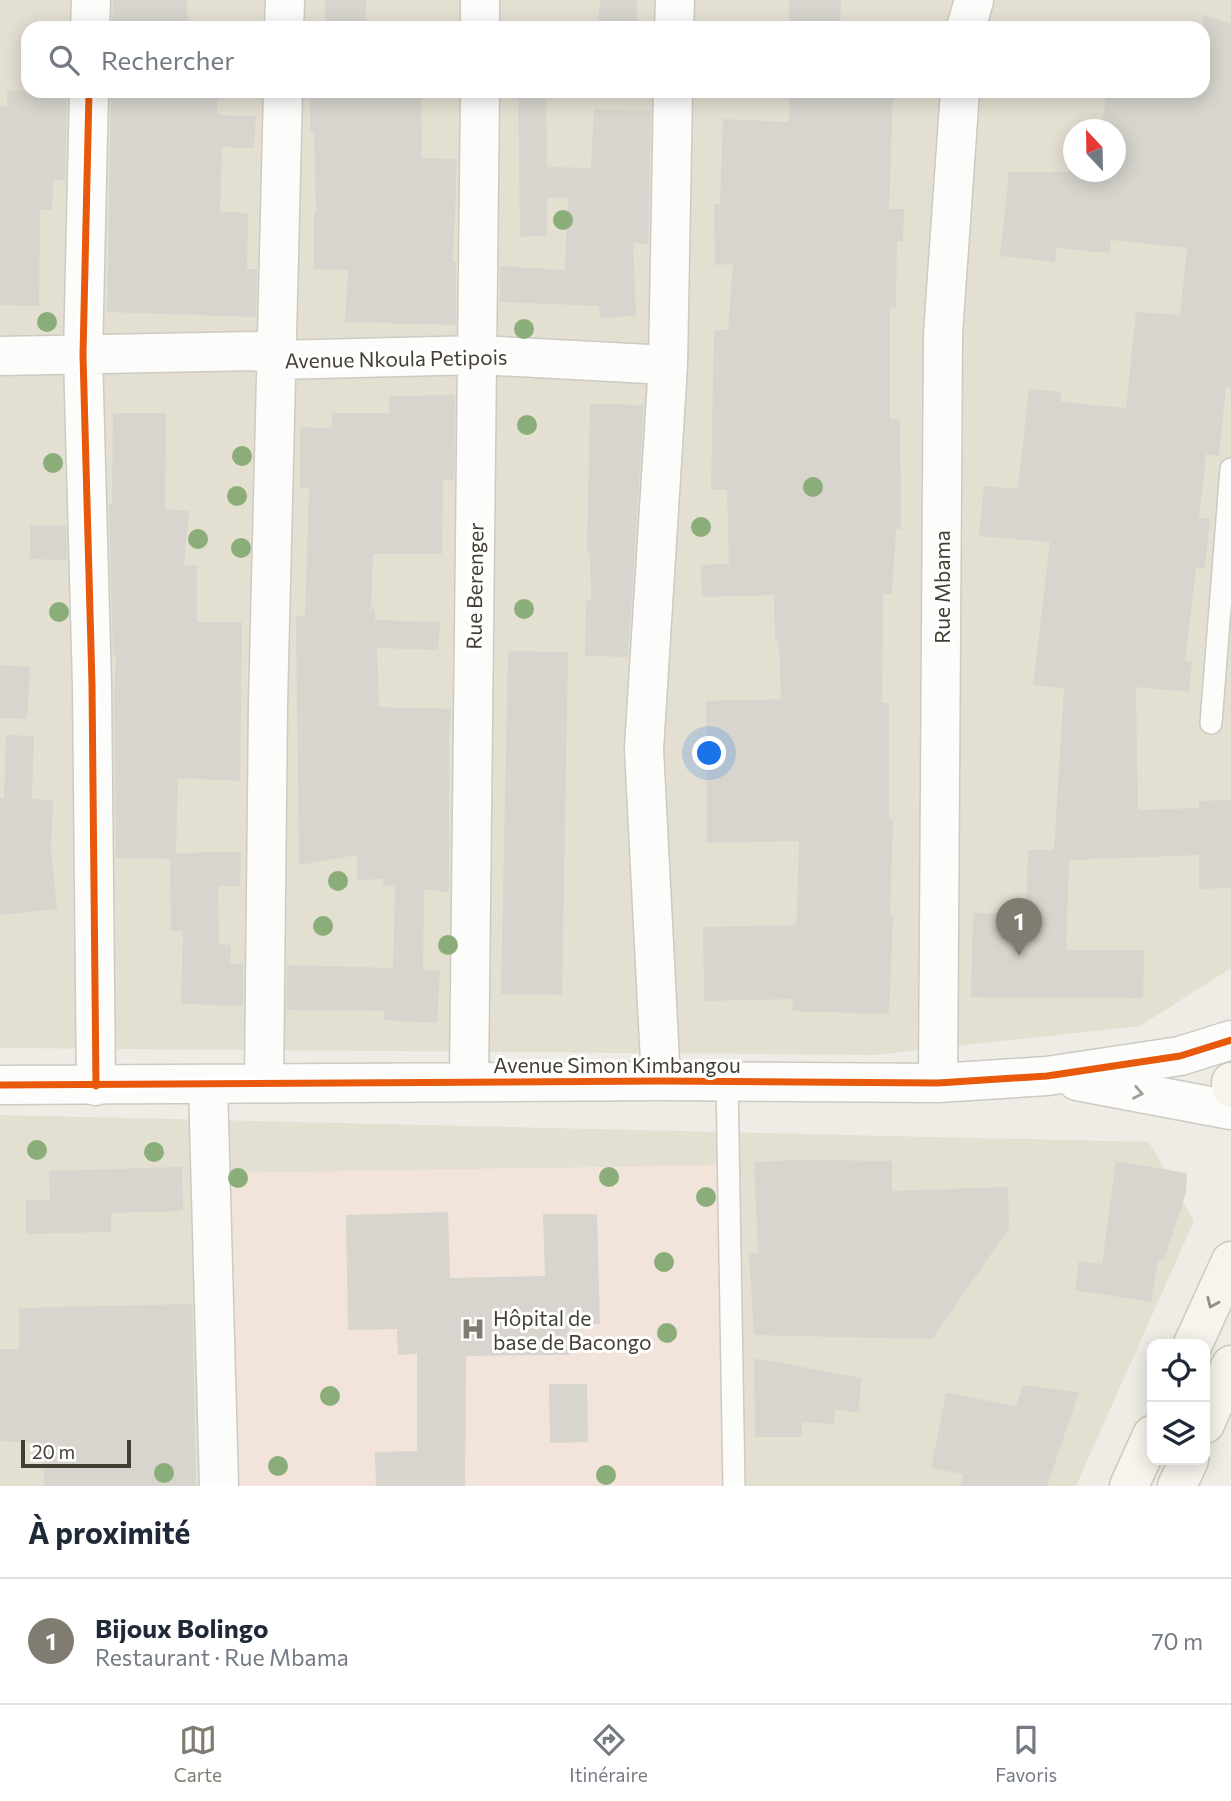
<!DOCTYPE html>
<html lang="fr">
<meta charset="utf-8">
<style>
:root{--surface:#fff;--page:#f6f6f7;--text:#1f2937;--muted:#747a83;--line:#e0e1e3;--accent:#807c71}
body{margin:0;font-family:Commissioner,sans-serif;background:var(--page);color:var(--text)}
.controls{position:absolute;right:21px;bottom:21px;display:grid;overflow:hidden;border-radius:14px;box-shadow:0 4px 18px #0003}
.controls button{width:63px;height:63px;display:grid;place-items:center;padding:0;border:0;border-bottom:2px solid var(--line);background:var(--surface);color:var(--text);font:35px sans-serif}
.compass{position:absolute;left:1063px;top:119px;width:63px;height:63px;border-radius:50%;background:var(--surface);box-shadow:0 4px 18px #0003;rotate:338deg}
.scale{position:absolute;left:21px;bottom:18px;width:110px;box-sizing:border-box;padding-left:7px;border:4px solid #443f32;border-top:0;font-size:19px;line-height:24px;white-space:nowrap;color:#443f32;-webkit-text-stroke:5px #fff;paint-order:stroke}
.you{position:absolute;left:710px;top:754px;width:24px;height:24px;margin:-18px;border:5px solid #fff;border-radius:50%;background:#1a73e8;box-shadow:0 0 0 10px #1a73e833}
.badge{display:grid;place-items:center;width:46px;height:46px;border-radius:50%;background:var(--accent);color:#fff;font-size:23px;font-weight:700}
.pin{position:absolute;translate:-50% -58px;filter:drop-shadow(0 2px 4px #0008)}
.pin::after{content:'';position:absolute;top:37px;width:24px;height:21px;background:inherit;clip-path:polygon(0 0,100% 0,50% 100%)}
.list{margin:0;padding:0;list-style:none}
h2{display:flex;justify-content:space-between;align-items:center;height:91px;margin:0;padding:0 28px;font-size:30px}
h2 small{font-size:23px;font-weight:400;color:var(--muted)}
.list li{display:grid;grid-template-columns:46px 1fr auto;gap:21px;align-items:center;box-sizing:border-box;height:126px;padding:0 28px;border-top:2px solid var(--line)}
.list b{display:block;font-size:26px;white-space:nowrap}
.list p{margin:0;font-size:23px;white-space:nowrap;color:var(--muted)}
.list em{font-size:23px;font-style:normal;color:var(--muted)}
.icon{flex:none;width:38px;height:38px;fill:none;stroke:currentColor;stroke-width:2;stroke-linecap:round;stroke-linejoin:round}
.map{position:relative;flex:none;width:1231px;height:1486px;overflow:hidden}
.search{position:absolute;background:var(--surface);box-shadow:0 4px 18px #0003;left:21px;right:21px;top:21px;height:77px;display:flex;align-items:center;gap:18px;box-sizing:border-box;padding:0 24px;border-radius:21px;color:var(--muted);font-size:26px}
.sheet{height:217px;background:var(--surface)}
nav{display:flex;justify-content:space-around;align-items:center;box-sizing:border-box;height:98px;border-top:2px solid var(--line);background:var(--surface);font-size:19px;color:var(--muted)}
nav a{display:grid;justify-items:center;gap:4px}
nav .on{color:var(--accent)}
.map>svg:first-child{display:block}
</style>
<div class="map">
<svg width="1231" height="1486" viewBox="0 0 1231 1486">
<rect width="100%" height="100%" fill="#eeece5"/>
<!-- residential -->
<path fill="#e3dfd1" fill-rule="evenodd" d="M0 0H1231V968L1140 1026 874 1055 0 1048ZM28 28H1203V91H28ZM1074 130H1116V172H1074Z
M0 1115 1149 1142 1194 1221 1076 1486H0Z"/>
<!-- medical -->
<path fill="#f2e3db" d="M717 1165 722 1486H230L222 1173Z"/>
<!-- building -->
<path fill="#d7d5ce" d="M113 0H187L188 24 112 28Z
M325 0H366V28H325Z
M600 0H637V28H598Z
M789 0H841L840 28H789Z
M1203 15 1231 24V387H1226L1219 456 1206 454 1199 518 1210 519 1205 568H1196L1185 661 1192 662 1189 692 1136 687 1138 810 1199 808V801L1231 800V888L1199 889V855L1069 860 1066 950H1144L1143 998 971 997 973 913 1026 914 1028 850H1054L1064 688 1033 685 1050 542 979 536 984 486 1018 489 1029 389 1061 392V402L1126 408 1136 312 1180 315 1187 248 1111 240 1109 253 1056 248 1055 262 1000 256 1009 172H1116V130H1100L1108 91H1203Z
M7 91H63V94H67L65 180H53L52 210H40L39 306 0 305V107H7Z
M310 91H421L422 158 457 159 453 262H456V325L345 322 348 270 314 269V212H316L314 133H310Z
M518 91H546L547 167 591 168 594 109 651 111 648 244 633 243 636 316 600 318 599 306 500 302V266L565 270 568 197 547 198V236L520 237Z
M790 91H893L889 209H904L903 241H897L896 308 890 307V419H900L901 529H896L892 594H883L882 703H889V819H893L890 916 893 917 889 1014 792 1011 793 999 704 1001 703 927 795 925 797 913 799 841 707 843 706 701 781 699 779 641H775L774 595 702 597 701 565 729 564 727 490H711L714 330H728L733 264 715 265 714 204H720L723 119 789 122Z
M153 93 218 94 217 115 256 116 254 148 222 147 220 212 248 213 247 269H257L256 317 107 312 111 96 153 98Z
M455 395 454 480H443L442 554H373L371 610 375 609V620L440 622 438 650 377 648 379 707 451 709 449 737V892L424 889 423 970 440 971 437 1023 384 1020V1011L287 1010V965L393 968 395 885 383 886V879L357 880V855L299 865 296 616H305L309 487 300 488V427L332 428V413H389V396Z
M590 404 644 405 628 657 585 656 586 601 591 600 590 553H587Z
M113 413H166L165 509 189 511 184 565H197V622H242L240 781 178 778 176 853 241 852 240 886H218L219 944 231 945 230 963 243 964V1006L181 1004 183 931H171L170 859 116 858 114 695 116 655H113L109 504H112Z
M30 525 66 526 67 560 30 559Z
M508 651 568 652 562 995 501 994Z
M0 665 30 667 27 719 0 718Z
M6 735 34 736 32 799 53 800 51 848 57 909 0 915V798H4Z
M797 1160 892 1161V1191L1008 1187 1009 1228 932 1339 754 1335 749 1253H758L754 1162Z
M1116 1161 1187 1173 1186 1192 1164 1260H1158L1151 1302 1075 1290 1079 1261 1102 1264Z
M182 1167 183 1211 111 1213V1232L26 1234V1200H50L49 1171Z
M448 1212 450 1278 545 1276 543 1214H597L600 1324 569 1325 570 1355 466 1356 465 1486H376L375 1452 417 1451V1354L398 1355 397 1329 348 1330 346 1215Z
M192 1304 196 1486H44L43 1443 0 1441V1349H19V1308Z
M754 1358 861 1378 859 1412 835 1410 834 1424 802 1422V1437H755Z
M549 1384H587L588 1442 550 1443Z
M1023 1385 1079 1392 1047 1486H961L963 1474 931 1468 946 1393 1016 1406Z"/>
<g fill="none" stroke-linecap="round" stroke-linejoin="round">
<!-- lane casing -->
<g stroke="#cccac3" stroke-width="24">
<path id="lane" d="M1211 723 1231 469
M727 1081 734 1486"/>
</g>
<!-- street casing -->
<g stroke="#cccac3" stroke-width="41">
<path id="street" d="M90 28 91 0
M284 28 285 0
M480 28V0
M674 28 675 0
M966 28 974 0
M89 91 83 355 92 685 96 1086
M0 356 259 351 276 360 479 355 668 365
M469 1081 480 91
M661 1081 644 749 668 365 673 91
M1077 1081 1231 1110
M264 1083 268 704 283 91
M938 1083 943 334 960 91
M208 1084 219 1486
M0 1085 661 1081 938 1083 1047 1076 1180 1056 1231 1040"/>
</g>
<!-- secondary casing -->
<g stroke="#cecabb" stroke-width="41">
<path id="secondary" d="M1231 1082V1088
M1193 1344 1231 1261
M1205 1424 1231 1365
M1129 1486 1152 1435
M1177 1486 1189 1460"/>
</g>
<!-- lane -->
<use href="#lane" stroke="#fcfcfb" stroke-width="21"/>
<!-- street -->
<use href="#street" stroke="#fcfcfb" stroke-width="38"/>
<!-- secondary -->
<use href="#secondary" stroke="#f6f4ec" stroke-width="38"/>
<!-- cycleway casing -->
<g stroke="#fff" stroke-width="11">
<path id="cycleway" d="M89 91 83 355 92 685 96 1086
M0 1085 661 1081 938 1083 1047 1076 1180 1056 1231 1040"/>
</g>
<!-- cycleway -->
<use href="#cycleway" stroke="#e8590c" stroke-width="7"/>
</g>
<!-- trees -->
<g fill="#8aad79">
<circle cx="563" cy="220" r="10"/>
<circle cx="47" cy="322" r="10"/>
<circle cx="524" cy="329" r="10"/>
<circle cx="527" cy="425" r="10"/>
<circle cx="242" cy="456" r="10"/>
<circle cx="53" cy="463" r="10"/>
<circle cx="813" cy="487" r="10"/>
<circle cx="237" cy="496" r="10"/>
<circle cx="701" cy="527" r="10"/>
<circle cx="198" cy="539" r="10"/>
<circle cx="241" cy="548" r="10"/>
<circle cx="524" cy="609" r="10"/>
<circle cx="59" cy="612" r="10"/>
<circle cx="338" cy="881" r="10"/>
<circle cx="323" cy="926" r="10"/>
<circle cx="448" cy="945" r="10"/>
<circle cx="37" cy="1150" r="10"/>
<circle cx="154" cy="1152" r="10"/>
<circle cx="609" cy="1177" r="10"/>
<circle cx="238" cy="1178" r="10"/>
<circle cx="706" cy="1197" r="10"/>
<circle cx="664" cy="1262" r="10"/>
<circle cx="667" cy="1333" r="10"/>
<circle cx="330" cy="1396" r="10"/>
<circle cx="278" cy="1466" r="10"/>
<circle cx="164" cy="1473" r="10"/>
<circle cx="606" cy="1475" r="10"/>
</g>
<!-- one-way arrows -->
<defs><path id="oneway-chevron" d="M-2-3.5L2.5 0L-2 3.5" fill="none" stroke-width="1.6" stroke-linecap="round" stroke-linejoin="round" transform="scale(1.75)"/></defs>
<use stroke="#a09e96" href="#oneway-chevron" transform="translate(1138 1093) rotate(11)"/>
<use stroke="#949086" href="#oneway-chevron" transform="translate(1212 1303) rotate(114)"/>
<!-- icons -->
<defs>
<g id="hospital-bare" transform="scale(1.89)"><path d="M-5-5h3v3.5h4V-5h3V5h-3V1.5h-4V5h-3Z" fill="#807c71" stroke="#fff" stroke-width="2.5" paint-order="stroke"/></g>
</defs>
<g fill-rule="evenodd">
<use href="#hospital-bare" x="473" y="1329"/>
</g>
<g text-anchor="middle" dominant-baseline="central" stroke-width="6" stroke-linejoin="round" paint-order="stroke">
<!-- street labels -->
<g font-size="21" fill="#443f32" stroke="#fff">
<text transform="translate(396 358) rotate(-1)">Avenue Nkoula Petipois</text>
<text transform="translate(474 586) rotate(-89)">Rue Berenger</text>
<text transform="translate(941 587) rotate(-90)">Rue Mbama</text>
<text x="617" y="1064">Avenue Simon Kimbangou</text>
</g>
<!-- poi labels -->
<g font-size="21" fill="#443f32" stroke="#fff" text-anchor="start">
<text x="493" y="1317">Hôpital de<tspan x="493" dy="24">base de Bacongo</tspan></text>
</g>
</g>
</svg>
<div class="controls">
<button><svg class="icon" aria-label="locate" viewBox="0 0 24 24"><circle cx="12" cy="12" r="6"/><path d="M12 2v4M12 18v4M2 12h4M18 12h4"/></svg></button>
<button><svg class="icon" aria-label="layers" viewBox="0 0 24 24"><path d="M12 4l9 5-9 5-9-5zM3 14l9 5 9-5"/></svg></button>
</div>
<svg class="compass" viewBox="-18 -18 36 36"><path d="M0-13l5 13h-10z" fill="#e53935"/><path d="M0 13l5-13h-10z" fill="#747a83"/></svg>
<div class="scale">20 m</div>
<div class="you"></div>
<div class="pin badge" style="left:1019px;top:956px">1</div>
<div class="search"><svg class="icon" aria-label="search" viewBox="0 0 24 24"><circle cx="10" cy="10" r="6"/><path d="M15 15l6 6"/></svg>Rechercher</div>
</div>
<section class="sheet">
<h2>À proximité<small></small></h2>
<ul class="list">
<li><span class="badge">1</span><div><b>Bijoux Bolingo</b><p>Restaurant · Rue Mbama</p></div><em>70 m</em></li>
</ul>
</section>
<nav>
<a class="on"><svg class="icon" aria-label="map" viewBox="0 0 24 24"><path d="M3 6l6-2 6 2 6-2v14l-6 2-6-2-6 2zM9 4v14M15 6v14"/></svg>Carte</a>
<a><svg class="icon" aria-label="directions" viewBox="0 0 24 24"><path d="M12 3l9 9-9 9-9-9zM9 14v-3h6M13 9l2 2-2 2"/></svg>Itinéraire</a>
<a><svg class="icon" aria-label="saved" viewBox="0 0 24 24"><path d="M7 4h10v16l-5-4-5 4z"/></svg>Favoris</a>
</nav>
